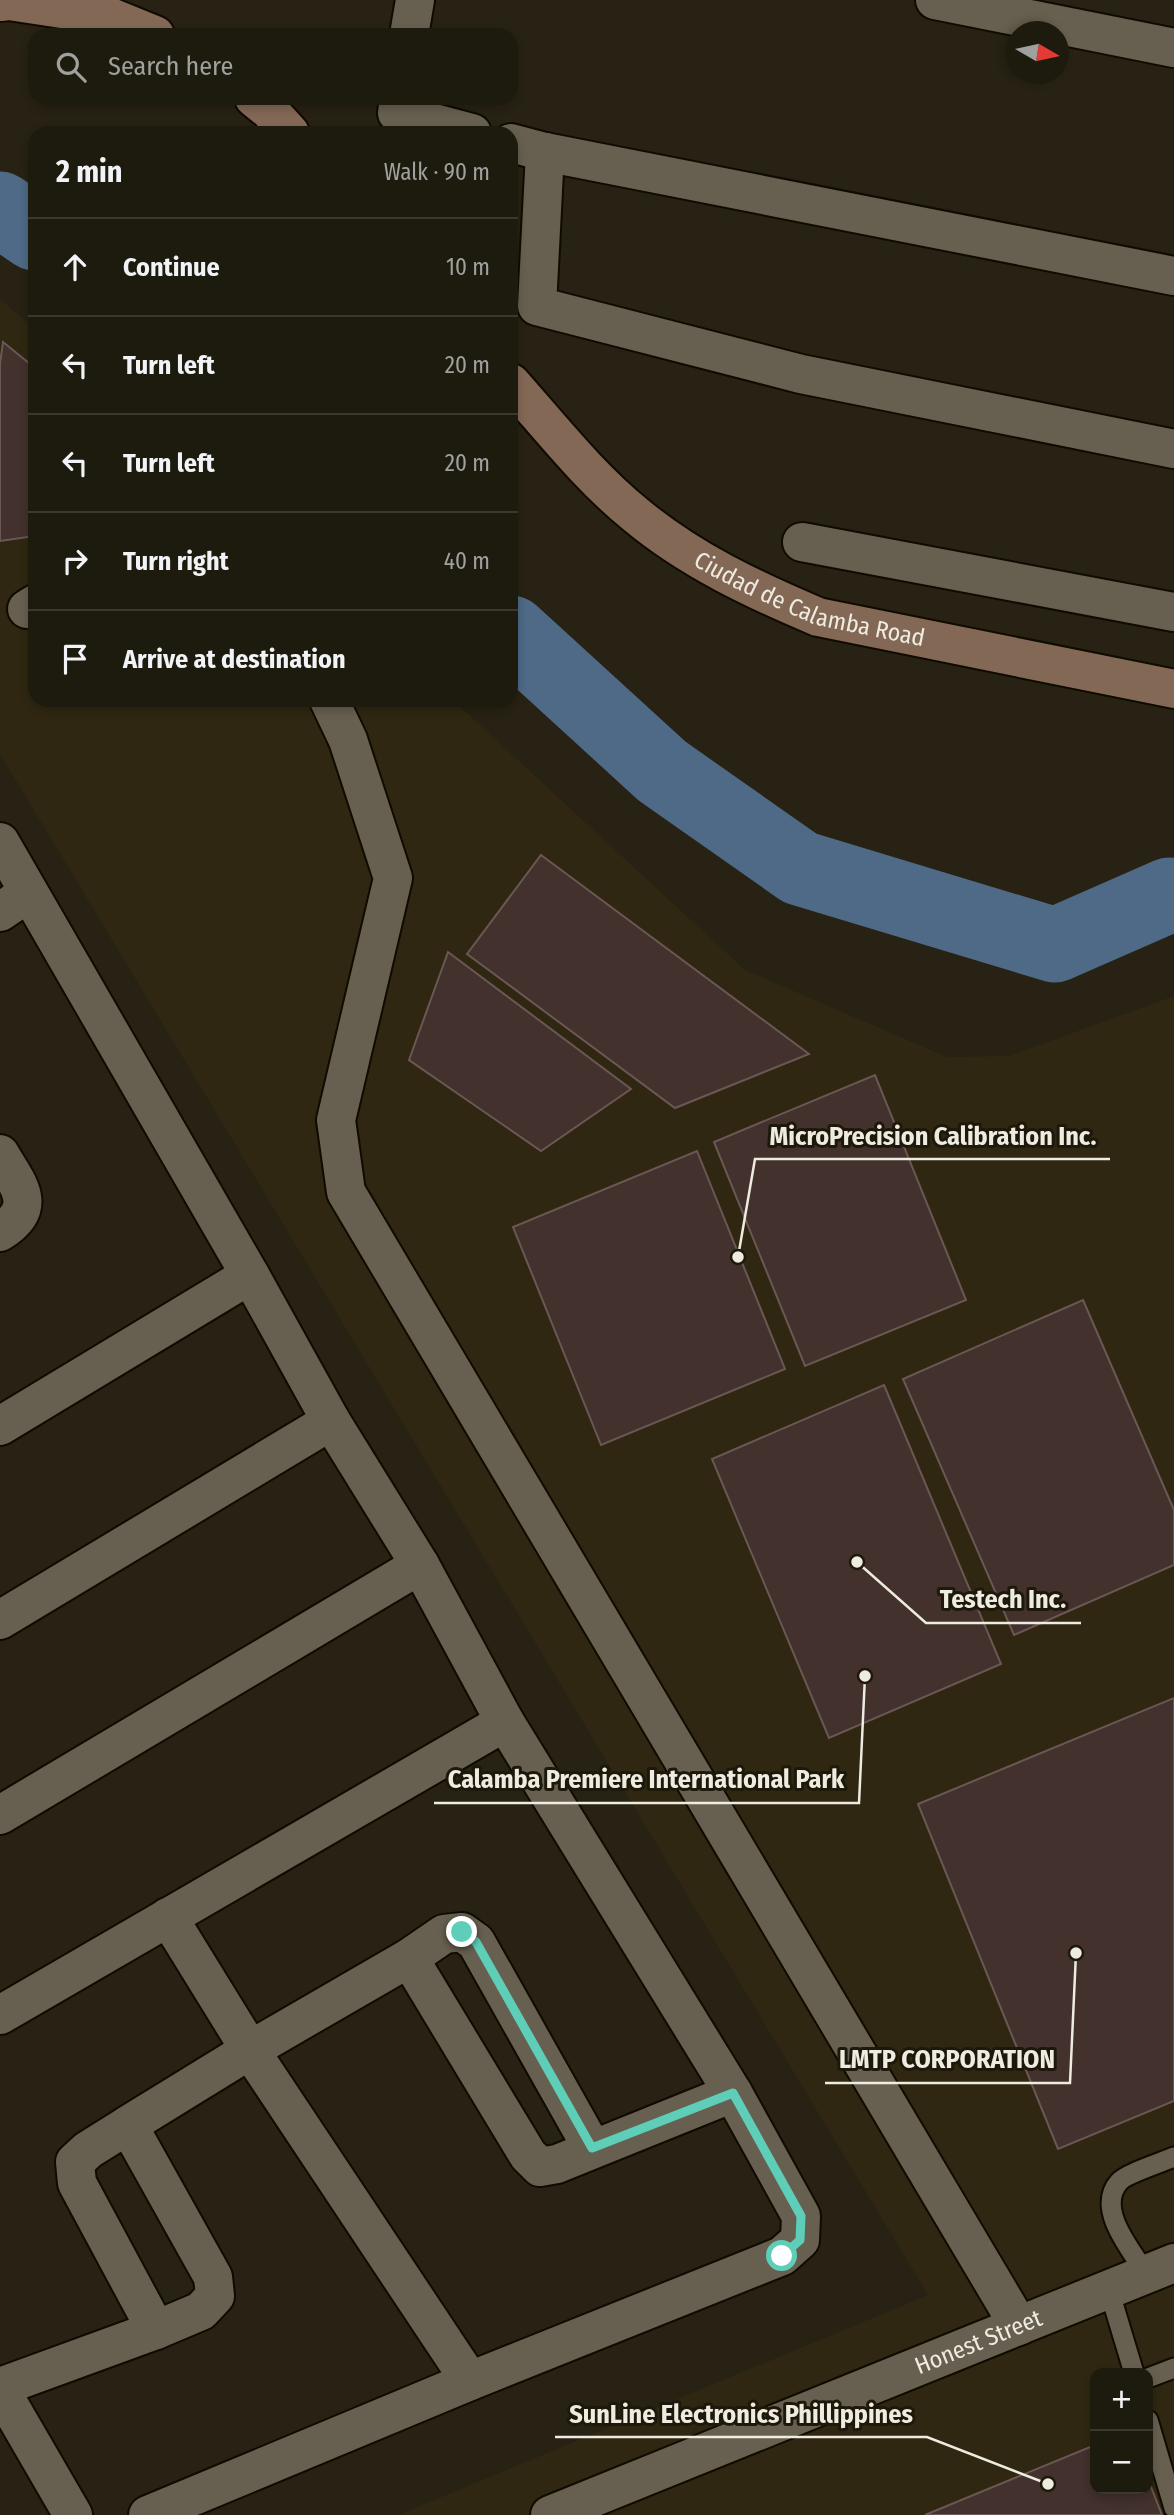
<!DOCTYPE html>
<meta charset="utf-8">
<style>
:root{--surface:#1d1a0e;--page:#252317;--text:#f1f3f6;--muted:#a0a19e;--line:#3b382e}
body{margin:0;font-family:"Fira Sans Condensed",sans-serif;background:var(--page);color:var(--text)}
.controls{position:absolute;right:21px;bottom:21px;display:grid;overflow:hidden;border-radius:14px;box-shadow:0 4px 10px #0003}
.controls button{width:63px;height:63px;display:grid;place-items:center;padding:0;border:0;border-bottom:2px solid var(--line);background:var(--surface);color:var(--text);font:35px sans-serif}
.compass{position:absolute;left:1006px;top:21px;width:63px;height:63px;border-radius:50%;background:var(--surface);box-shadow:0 4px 10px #0003;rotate:99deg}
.stop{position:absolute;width:21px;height:21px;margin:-16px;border:5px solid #5eceb8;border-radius:50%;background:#fff}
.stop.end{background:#5eceb8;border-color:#fff;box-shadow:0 2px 7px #0008}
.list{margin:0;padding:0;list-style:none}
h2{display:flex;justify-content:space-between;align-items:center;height:91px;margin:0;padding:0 28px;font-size:30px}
h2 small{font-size:23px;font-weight:400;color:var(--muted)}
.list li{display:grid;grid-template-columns:46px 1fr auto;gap:21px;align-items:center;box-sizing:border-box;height:98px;padding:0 28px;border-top:2px solid var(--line)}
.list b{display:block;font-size:26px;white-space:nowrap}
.list em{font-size:23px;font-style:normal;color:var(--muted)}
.icon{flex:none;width:38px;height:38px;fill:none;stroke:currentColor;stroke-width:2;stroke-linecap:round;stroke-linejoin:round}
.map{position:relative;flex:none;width:1174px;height:2515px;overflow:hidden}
.search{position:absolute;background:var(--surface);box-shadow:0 4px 10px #0003;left:28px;top:28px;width:490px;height:77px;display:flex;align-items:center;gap:18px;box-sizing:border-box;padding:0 24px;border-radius:21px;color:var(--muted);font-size:26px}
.panel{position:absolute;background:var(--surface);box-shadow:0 4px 10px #0003;left:28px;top:126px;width:490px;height:581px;border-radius:21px}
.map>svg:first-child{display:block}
</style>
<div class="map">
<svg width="1174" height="2515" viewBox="0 0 1174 2515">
<rect width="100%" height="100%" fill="#272213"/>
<!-- built -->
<path fill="#2f2711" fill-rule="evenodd" d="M0 299 35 329V700H453L745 970 947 1057 1009 1056 1174 996V2515H398L928 2295 0 754ZM1095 2373H1148V2489H1095Z"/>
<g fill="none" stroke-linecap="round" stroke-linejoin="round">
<!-- river -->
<path stroke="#4f6a86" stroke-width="75" d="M0 209 35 233
M511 633 662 771 800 868 1055 945 1169 895 1174 896"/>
</g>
<!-- building -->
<path fill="#42312d" stroke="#6b5753" stroke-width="2" d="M3 342 35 368V536L0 541V364Z
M541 855 809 1054 675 1108 467 954Z
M448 952 631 1089 541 1151 409 1060Z
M875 1075 966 1300 805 1366 714 1142Z
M697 1151 785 1369 601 1445 513 1227Z
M1083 1300 1174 1510V1565L1014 1635 903 1379Z
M884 1385 1001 1664 829 1738 712 1459Z
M1174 1698V2101L1058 2149 918 1804Z
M1095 2445V2489H1148V2479L1162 2515H925Z"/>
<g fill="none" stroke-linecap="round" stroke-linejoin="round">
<!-- service casing -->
<g stroke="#100b01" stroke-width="23">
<path id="service" d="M1147 2275C1132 2251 1095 2209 1119 2182 1125 2174 1163 2162 1174 2157
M1109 2290 1134 2373
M1148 2378 1174 2368
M1148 2420 1174 2508"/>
</g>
<!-- minor casing -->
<g stroke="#100b01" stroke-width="42">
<g id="minor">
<path d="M935 0 1174 48"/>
<path d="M409 35 415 0"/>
<path d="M399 98 397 113 472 133"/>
<path d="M511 143 545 152 1174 276"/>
<path d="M545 152 537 306 801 374 1174 449"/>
<path d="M802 542 1174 612"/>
<path d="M27 609 35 604"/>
<path d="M329 700 348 740 393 878 336 1120 346 1192 1019 2326"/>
<path d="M0 842 250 1275 331 1421 420 1565 505 1722 733 2093 801 2216 800 2240 782 2256 470 2381 148 2515"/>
<path d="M0 912 28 893"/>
<path d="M0 1154C18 1185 40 1207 0 1232"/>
<path d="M0 1426 250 1275"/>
<path d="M0 1620 331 1421"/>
<path d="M0 1815 420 1565"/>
<path d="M168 1917 250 2050 470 2381"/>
<path d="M409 1958 528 2155 540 2167 557 2164 733 2093"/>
<path d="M0 2015 505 1722"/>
<path d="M128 2125 88 2150 75 2162 77 2183 156 2330"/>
<path d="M0 2387 156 2330 201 2311 215 2296 213 2277 128 2125 250 2050 409 1958 444 1934 462 1932 476 1942 592 2148"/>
<path d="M0 2389 73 2515"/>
<path id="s1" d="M550 2515 1174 2263"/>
</g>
</g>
<!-- secondary casing -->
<g stroke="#100b01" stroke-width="42">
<g id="secondary">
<path d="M0 2 9 1 108 16 155 35"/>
<path d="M254 98 269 110 290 133"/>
<path id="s2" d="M511 383C551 428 589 477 636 515 690 560 754 590 818 617L1174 689"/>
</g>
</g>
<!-- service -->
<use href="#service" stroke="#676050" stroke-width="19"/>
<!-- minor -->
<use href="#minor" stroke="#676050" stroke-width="38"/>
<!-- secondary -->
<use href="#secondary" stroke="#846856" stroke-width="38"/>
</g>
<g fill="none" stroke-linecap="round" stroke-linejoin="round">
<!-- route -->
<path stroke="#5eceb8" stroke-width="9" d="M462 1932 476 1942 592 2148 733 2093 801 2216 800 2240 782 2256"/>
</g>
<g text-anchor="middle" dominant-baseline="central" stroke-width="6" stroke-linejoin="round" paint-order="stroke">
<!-- street labels -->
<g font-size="24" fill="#eeebe1" stroke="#1e180a">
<text stroke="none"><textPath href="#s2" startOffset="378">Ciudad de Calamba Road</textPath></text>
<text stroke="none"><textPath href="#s1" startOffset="462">Honest Street</textPath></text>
</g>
</g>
<!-- callouts -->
<path fill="none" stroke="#eeebe1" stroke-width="2.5" d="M738 1257L755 1159H1110M857 1562L926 1623H1081M865 1676L859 1803H434M1076 1953L1070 2083H825M1048 2484L927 2437H555"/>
<g fill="#eeebe1" stroke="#1e180a" stroke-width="2.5">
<circle cx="738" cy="1257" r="7"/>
<circle cx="857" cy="1562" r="7"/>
<circle cx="865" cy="1676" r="7"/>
<circle cx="1076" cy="1953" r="7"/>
<circle cx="1048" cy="2484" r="7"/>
</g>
<g font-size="26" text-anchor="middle" font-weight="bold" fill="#eeebe1" stroke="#1e180a" stroke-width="6" stroke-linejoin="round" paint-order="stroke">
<text x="933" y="1145">MicroPrecision Calibration Inc.</text>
<text x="1003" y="1608">Testech Inc.</text>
<text x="646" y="1788">Calamba Premiere International Park</text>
<text x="947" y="2068">LMTP CORPORATION</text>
<text x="741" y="2423">SunLine Electronics Phillippines</text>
</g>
</svg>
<div class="controls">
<button>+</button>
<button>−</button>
</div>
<svg class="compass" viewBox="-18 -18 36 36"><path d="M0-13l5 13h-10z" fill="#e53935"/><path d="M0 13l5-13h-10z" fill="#a0a19e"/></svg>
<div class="stop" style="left:782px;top:2256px"></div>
<div class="stop end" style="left:462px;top:1932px"></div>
<div class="search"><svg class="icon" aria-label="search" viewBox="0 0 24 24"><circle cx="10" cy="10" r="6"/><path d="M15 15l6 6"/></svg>Search here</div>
<section class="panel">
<h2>2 min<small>Walk · 90 m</small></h2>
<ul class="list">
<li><svg class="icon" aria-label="ahead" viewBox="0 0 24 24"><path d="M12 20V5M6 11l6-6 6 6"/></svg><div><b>Continue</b></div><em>10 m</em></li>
<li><svg class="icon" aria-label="left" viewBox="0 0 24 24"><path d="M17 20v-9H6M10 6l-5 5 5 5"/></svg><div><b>Turn left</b></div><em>20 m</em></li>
<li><svg class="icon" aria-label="left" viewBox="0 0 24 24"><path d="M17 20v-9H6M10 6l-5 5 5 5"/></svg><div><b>Turn left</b></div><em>20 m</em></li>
<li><svg class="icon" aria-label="right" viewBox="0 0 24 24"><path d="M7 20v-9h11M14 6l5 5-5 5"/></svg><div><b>Turn right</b></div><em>40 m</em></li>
<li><svg class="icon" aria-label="arrive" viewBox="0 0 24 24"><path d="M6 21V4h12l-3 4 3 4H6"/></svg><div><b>Arrive at destination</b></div></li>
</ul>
</section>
</div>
